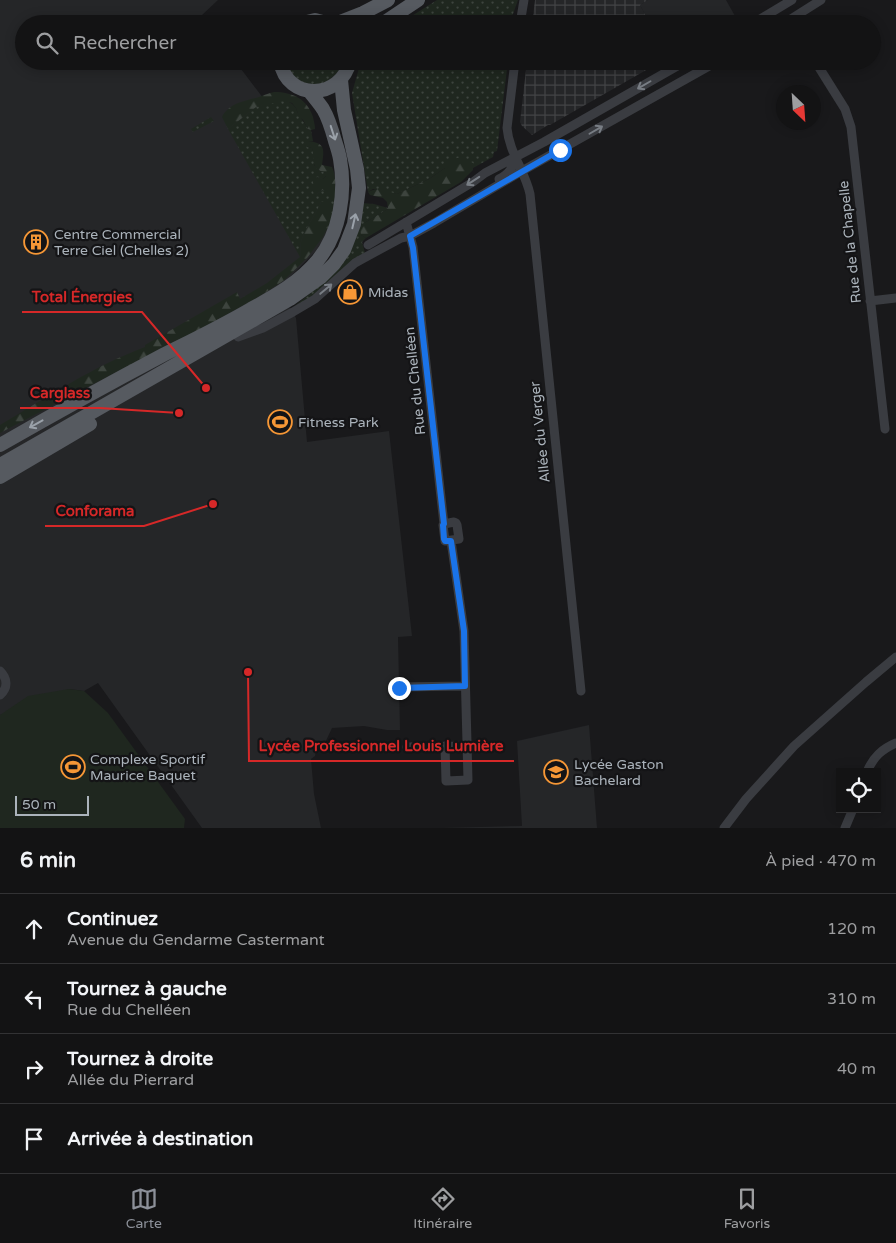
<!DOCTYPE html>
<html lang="fr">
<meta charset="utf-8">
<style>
:root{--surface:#131314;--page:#1c1c1d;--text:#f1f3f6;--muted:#9d9ea0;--line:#323234;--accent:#8c9099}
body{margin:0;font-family:"Varela Round",sans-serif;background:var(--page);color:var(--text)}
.controls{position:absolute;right:15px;bottom:15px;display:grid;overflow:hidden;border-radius:0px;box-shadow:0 2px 12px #0003}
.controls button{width:45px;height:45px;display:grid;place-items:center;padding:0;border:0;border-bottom:1px solid var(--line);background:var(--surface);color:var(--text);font:25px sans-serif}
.compass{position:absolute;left:776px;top:85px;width:45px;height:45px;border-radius:50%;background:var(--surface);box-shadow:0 2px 12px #0003;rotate:155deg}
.scale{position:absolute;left:15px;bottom:12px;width:74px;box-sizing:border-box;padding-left:5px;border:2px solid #abb3bb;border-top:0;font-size:14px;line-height:18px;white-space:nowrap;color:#abb3bb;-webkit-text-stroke:4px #141416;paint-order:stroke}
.stop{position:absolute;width:15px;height:15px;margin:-11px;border:4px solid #1a73e8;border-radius:50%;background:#fff}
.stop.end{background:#1a73e8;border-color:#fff;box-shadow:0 1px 5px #0008}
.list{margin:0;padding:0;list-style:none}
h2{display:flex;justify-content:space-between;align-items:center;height:65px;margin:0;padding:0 20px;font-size:21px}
h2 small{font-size:16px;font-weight:400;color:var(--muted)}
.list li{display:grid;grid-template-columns:32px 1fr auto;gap:15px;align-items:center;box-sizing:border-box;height:70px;padding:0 20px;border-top:1px solid var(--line)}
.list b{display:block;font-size:19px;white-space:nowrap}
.list p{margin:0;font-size:16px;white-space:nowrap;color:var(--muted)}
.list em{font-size:16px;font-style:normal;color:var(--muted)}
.icon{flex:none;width:28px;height:28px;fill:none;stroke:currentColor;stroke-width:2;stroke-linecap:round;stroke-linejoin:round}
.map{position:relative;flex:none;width:896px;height:828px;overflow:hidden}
.search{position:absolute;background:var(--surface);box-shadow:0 2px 12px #0003;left:15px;right:15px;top:15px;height:55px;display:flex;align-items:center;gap:12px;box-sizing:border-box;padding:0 18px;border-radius:28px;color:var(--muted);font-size:19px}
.sheet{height:345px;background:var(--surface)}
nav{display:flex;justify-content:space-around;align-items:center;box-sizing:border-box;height:70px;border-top:1px solid var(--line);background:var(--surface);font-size:14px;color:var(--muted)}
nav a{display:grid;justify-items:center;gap:2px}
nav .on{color:var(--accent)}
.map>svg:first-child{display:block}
</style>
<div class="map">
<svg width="896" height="828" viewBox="0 0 896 828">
<defs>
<pattern id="industrial-grid" width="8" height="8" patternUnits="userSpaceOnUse" patternTransform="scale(1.25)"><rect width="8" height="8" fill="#252628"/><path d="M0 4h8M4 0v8" fill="none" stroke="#424345"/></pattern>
<pattern id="grass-dots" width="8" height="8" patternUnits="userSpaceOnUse" patternTransform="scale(1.25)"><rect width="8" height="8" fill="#1f271f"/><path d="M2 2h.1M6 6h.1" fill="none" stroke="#3d443e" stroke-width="1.8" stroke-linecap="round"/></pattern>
<pattern id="forest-firs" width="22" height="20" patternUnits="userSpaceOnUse" patternTransform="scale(1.25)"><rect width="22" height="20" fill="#1f271f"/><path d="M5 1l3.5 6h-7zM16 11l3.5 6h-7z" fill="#3d443e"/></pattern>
</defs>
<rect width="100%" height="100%" fill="#19191b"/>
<!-- built -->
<path fill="#252628" d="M0 0H218L201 16 207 24H24V61H235L313 164 336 199 329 233 315 252 278 289 296 318 307 442 389 431 412 636 398 637 400 730H387L364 726 332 728 324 745 317 746 315 756 311 759 314 794 321 828H202L98 683 84 691 69 689 0 715Z
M648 0H726L735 16 722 24H650L640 5Z
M589 725 597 828H441L522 826 517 741Z"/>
<!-- industrial -->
<path fill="url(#industrial-grid)" d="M535 0H648L640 5 650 24H532Z
M527 61H662L550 125H548L532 135 522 126 520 122Z"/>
<!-- grass -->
<path fill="url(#grass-dots)" d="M437 0H518L513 14 507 24H399Z
M285 61H343C338 76 326 86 310 84 304 83 297 81 293 75 290 71 288 66 285 61Z
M361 61H508L497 151 494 152 493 157 473 168V163L445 168 429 179 397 194 373 189 368 192 352 93Z
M277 101C284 100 291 101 296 108 297 110 297 113 299 115 302 120 305 123 308 129L311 130 313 141H308L307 147 312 148 314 154V165L320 171 326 173V176L323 179 317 177 315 194H317L322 190 336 192C337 207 331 223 323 237L326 228 321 202C316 214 304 230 301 242 299 248 302 252 300 257L228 129 256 107Z
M211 117 214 121 193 132 191 129Z
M362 203 374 204 388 208V209L366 222 361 235 366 238 362 242 365 253 321 291 292 308 318 287Z"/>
<!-- forest -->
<path fill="url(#forest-firs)" d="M274 92C293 92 307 99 313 117 314 122 315 125 315 129L311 130 308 129 303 120 299 117 296 108 292 103 283 101 256 107 228 129 222 117C229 103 245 101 259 97 264 95 269 93 274 92Z
M308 141C326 143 324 149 322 165L332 167C336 175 335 185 335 194L329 195 325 191 322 190 317 194H315L313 192V179L317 177 323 179 326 176V173C323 172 320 171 317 169 312 165 314 154 312 148L307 147 306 143Z
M461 157 473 163V170L461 182 366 238 361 235 360 228 366 222 388 209 387 202 383 198 370 195 368 192C378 186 387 191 397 194L429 179 445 168 450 160Z
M326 201 330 203 331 207 330 217 323 237 307 258 283 281 260 296 181 340 122 369 0 433V425C47 397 94 366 145 347V345L237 292 240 299 267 283 300 257C302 252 299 247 301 242 304 230 316 214 321 202Z"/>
<!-- garden -->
<path fill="#1f271f" d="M69 689 84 691 108 713 185 819 184 828H0V715L28 696Z"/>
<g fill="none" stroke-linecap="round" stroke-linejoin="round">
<!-- minor -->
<path stroke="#3a3c41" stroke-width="9" d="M520 24 524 0
M752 24 792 0
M783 24 821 0
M515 61 507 128C509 152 525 171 530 194L581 691
M815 61 845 109 851 127 885 429
M499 179C510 173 513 168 515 156
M406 222 413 247 444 524
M368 245 473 182 485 173 544 142 686 61
M870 301 896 298
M238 337 263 328 293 312 315 299 355 263 364 258 401 238 410 236 434 223 522 171 718 61
M454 522 456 523 457 525 459 539 445 541 443 525 444 524Z
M0 671C8 679 8 688 0 695
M399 687 465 686
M445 746 446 781 468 780 464 631 451 541
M407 747 467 746
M867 772C873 757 882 749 896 743
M724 828 746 799 794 746 866 682 896 657
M845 828 853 809"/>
<!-- primary -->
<path stroke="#565a60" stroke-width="14" d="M299 24 315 20 330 24
M335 24 363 13 388 0
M382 24 418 0
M280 61C287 102 341 100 350 61
M0 445C54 414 108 384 163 355 193 340 222 326 251 309 275 296 300 282 318 260 340 233 346 193 340 159 339 153 337 147 335 141 332 130 329 119 323 109 319 103 314 97 309 91
M0 465 290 299 321 277 334 264 344 250 354 224 359 188 357 169 344 110 341 80
M0 477 90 424"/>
</g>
<!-- one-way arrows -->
<defs><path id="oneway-shaft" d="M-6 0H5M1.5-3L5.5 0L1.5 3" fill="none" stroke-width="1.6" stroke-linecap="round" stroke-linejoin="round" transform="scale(1.25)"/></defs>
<g stroke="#787d84">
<use href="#oneway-shaft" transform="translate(644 85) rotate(150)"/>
<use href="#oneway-shaft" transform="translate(596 130) rotate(-30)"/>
<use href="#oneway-shaft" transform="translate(473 181) rotate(147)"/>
<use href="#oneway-shaft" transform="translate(326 289) rotate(-40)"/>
</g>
<g stroke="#9aa1a9">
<use href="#oneway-shaft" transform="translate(333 133) rotate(72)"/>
<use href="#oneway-shaft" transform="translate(354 221) rotate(-77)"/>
<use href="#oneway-shaft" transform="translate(36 424) rotate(151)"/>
</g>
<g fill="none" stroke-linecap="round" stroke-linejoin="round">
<!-- route -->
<path stroke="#1a73e8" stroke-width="6" d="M399 688 465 686 464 631 451 541H445L444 539 443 525 444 524 413 248 410 236 560 150"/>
</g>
<!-- icons -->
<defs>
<g id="building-ring" transform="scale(1.25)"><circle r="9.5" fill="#141416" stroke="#f69736" stroke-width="1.5"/><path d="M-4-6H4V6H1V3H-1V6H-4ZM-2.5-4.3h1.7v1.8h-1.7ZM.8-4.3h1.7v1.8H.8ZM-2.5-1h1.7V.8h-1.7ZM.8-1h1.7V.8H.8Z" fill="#f69736"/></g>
<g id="shop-ring" transform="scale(1.25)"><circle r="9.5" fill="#141416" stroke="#f69736" stroke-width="1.5"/><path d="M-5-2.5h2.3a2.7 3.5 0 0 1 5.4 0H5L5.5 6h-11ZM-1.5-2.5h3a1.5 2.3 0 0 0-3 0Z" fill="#f69736"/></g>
<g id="stadium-ring" transform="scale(1.25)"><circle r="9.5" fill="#141416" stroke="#f69736" stroke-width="1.5"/><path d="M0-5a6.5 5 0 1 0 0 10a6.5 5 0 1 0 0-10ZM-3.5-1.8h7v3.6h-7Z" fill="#f69736"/></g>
<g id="school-ring" transform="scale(1.25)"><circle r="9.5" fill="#141416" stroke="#f69736" stroke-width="1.5"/><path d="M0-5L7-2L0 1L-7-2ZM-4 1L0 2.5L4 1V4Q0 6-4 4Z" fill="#f69736"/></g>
</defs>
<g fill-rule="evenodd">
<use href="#building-ring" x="36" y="242"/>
<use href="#shop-ring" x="350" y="292"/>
<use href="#stadium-ring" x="280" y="422"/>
<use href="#stadium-ring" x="73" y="767"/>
<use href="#school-ring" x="556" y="772"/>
</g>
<g text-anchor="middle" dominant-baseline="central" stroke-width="4.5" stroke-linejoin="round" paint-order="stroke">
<!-- poi labels -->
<g font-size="14" fill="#abb3bb" stroke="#141416" text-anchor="start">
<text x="54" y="234">Centre Commercial<tspan x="54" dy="16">Terre Ciel (Chelles 2)</tspan></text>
<text x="368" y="292">Midas</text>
<text x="298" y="422">Fitness Park</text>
<text x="90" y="759">Complexe Sportif<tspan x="90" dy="16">Maurice Baquet</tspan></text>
<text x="574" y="764">Lycée Gaston<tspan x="574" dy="16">Bachelard</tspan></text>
</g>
<!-- street labels -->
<g font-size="14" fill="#abb3bb" stroke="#141416">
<text transform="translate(850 242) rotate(-96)">Rue de la Chapelle</text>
<text transform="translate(415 381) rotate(-96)">Rue du Chelléen</text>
<text transform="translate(540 432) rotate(-96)">Allée du Verger</text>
</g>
</g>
<!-- callouts -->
<path fill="none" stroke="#d62828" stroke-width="2" d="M206 388L142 312H22M179 413L100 408H20M213 504L144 526H45M248 672L249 761H514"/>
<g fill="#d62828" stroke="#141416" stroke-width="2">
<circle cx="206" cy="388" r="5"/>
<circle cx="179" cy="413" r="5"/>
<circle cx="213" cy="504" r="5"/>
<circle cx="248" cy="672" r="5"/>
</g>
<g font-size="15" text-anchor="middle" font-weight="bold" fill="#d62828" stroke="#141416" stroke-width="4.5" stroke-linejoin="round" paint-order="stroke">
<text x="82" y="302">Total Énergies</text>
<text x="60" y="398">Carglass</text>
<text x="95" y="516">Conforama</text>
<text x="381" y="751">Lycée Professionnel Louis Lumière</text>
</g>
</svg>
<div class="controls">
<button><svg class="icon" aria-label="locate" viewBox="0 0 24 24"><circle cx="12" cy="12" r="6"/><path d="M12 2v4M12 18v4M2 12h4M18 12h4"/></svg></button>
</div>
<svg class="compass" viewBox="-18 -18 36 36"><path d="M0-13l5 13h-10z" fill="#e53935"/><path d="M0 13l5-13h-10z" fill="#9d9ea0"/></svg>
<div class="scale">50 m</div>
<div class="stop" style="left:560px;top:150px"></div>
<div class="stop end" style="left:399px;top:688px"></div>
<div class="search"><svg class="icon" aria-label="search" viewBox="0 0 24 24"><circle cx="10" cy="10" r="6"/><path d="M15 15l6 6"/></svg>Rechercher</div>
</div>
<section class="sheet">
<h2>6 min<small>À pied · 470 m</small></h2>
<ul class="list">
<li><svg class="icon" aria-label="ahead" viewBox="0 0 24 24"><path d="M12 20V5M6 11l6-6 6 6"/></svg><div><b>Continuez</b><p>Avenue du Gendarme Castermant</p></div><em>120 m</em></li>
<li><svg class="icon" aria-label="left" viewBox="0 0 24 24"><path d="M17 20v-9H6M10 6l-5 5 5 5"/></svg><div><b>Tournez à gauche</b><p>Rue du Chelléen</p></div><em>310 m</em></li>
<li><svg class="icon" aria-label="right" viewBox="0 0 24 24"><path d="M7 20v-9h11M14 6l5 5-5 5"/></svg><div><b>Tournez à droite</b><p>Allée du Pierrard</p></div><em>40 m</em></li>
<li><svg class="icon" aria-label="arrive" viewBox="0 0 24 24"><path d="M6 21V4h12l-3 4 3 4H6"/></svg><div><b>Arrivée à destination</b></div></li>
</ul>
</section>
<nav>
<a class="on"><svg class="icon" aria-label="map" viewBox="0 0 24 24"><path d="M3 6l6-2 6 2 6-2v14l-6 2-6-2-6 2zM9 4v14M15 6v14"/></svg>Carte</a>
<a><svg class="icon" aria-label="directions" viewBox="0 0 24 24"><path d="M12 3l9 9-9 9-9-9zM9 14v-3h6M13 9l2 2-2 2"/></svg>Itinéraire</a>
<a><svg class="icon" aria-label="saved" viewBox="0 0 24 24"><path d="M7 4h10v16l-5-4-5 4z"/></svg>Favoris</a>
</nav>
